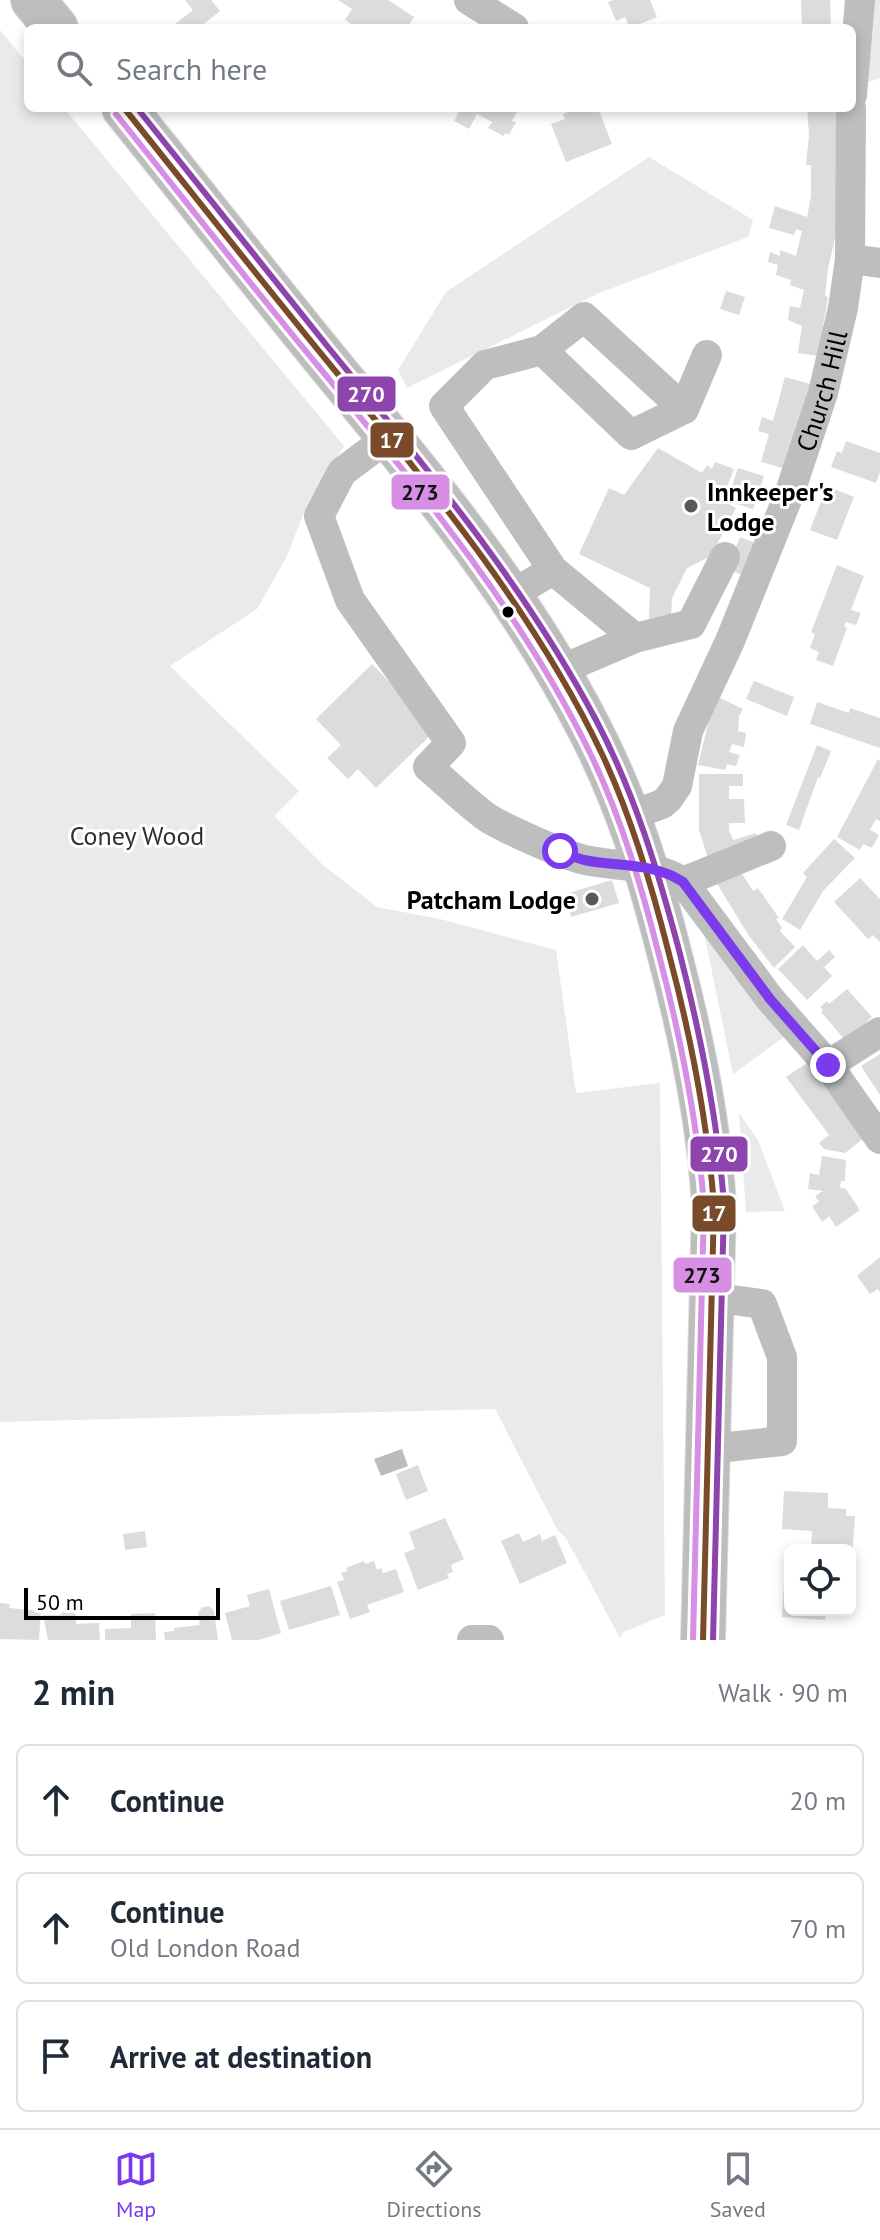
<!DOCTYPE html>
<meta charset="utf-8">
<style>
:root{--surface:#fff;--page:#f6f6f7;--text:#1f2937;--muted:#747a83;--line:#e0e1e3;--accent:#7c3aed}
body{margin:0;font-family:"PT Sans",sans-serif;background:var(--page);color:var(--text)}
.controls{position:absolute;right:24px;bottom:24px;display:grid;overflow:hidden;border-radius:12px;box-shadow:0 4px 12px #0003}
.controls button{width:72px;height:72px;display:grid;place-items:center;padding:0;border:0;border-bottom:2px solid var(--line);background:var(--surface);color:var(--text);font:40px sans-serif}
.scale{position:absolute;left:24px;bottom:20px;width:196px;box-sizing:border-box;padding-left:8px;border:4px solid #000;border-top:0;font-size:22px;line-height:28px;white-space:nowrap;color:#000;-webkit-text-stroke:6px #fff;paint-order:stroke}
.stop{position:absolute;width:24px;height:24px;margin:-18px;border:6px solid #7c3aed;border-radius:50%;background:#fff}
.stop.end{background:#7c3aed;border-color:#fff;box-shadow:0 2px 8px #0008}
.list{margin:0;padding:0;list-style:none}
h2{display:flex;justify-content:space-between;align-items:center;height:104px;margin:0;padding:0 32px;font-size:34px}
h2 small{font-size:26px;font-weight:400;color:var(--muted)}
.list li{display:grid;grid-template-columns:52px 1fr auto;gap:24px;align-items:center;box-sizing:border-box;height:112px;margin:0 16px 16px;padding:0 16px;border:2px solid var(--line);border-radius:12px}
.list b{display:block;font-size:30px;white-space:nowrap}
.list p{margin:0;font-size:26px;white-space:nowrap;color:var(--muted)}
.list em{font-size:26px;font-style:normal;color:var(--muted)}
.icon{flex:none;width:44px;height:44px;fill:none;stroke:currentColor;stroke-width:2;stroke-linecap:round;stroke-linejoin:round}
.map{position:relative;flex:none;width:880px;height:1640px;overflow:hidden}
.search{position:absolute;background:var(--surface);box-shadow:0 4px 12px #0003;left:24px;right:24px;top:24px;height:88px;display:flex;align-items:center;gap:20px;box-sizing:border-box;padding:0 28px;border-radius:12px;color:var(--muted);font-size:30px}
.sheet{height:488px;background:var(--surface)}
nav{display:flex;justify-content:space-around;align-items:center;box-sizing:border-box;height:112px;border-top:2px solid var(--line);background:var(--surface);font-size:22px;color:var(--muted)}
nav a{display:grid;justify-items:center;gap:4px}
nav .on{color:var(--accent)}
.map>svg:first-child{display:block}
</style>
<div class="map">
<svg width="880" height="1640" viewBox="0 0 880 1640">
<rect width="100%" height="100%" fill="#fff"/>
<!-- green -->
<path fill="#eaeaea" d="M867 0H880V78L860 85Z
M0 30 28 64V108H64L344 446 303 515 286 558 257 609 170 666 299 791 274 816 323 865 377 907 440 919 556 950 576 1093 660 1083 665 1615 624 1632 620 1638 566 1538 558 1531 495 1409 0 1422Z
M649 157 753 220 748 237 599 293 407 388 398 370 446 292Z
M704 933 788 1034 733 1074Z
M739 1113 758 1140 785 1211 746 1212Z"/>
<!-- water -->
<path fill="#bcbcbc" d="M402 1449 408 1466 381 1476 374 1459Z"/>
<!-- building -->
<path fill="#dcdcdc" d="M185 0H211L220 11 199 28H170L193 10Z
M338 0H388L414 17 407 28H357L345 20 352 9Z
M613 0H650L657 17 630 28 625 17 616 21 608 2Z
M801 0H830L831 28H802Z
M461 108H519L512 121 516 122 509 135 505 133 504 136 488 128 492 122 477 114 469 129 454 121Z
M577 108 579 111 588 108H598L612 144 566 162 551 124 565 119 563 114Z
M807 108H836L840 216 828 269 825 296 828 297 818 356 798 353 802 326 788 320 790 306 800 308 804 290 790 285 791 280 776 275 778 265 768 262 770 252 780 256V250L796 256 802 231 796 229 794 235 769 228 775 206 807 217 811 196V165H806L809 134Z
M726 291 745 297 739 315 720 309Z
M785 377 810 384 786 469 761 462 769 434 758 431 762 417 773 421Z
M846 441 880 453V472L876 483 831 467 837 451 842 453Z
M658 448 702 473 707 465 712 469 715 462 734 469 722 500 736 508 711 556 687 568 672 598 671 617 649 619 650 588 579 554 609 488 624 495Z
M738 468 764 476 753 509 727 501Z
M827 486 854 497 837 540 810 530Z
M740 537 755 543 742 575 727 569Z
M837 565 864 576 851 610 861 613 856 625 846 622 844 626 847 628 833 666 816 660 819 652 810 648 815 634 811 632Z
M372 664 436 730 376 788 358 769 348 779 327 758 341 745 316 719Z
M754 681 794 697 787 716 746 699Z
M720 698 743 709 739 716 738 731 746 733 744 747 732 744 729 752 740 755 736 766 727 764 725 770 698 765 711 712Z
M817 702 849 713 850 708 880 718V748L810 724Z
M817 745 831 751 820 778 818 777 799 830 786 825Z
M878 759 880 761V821L876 819 870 830 879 835 872 848 863 844 860 850 837 837Z
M699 774H743V786H729V799H744L745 823H729V830L733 840 756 833 761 849 710 865 699 830Z
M834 839 855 858 823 891 800 930 782 919 807 877 803 873Z
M737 866 753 891 758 888 779 918 776 919 782 928 780 931 795 947 774 968 749 936 713 877Z
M860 878 880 899V942L873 935 868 939 834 902Z
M612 880 619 903 571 917 565 894Z
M803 945 817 961 829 950 835 957 824 967 832 976 807 1000 778 969Z
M847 989 872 1017 846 1041 821 1012 823 1010 820 1007 827 1001 829 1004Z
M880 1054V1095L861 1066Z
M807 1063 864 1138 845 1153 824 1149 819 1143 829 1135 786 1077Z
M822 1156 846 1160 845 1181H841L840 1186 842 1189 845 1188 860 1210 836 1227 829 1216 822 1222 812 1206 819 1202 815 1196 823 1191 808 1189 810 1173 819 1175Z
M880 1257V1292L878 1289 870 1294 857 1276Z
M418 1465 428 1491 406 1500 396 1474Z
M784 1491 828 1493V1508L846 1509V1516H855L852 1560H850V1550H811L812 1531 782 1529Z
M445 1518 464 1559 451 1565 453 1572 447 1574 449 1578 418 1590 404 1553 415 1549 409 1532Z
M145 1531 147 1547 125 1550 123 1534Z
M519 1533 523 1542 540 1534 542 1541 555 1535 567 1563 520 1584 501 1541Z
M364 1561 365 1564 374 1561 377 1570 381 1568 383 1573 396 1569 404 1592 367 1605 370 1612 350 1619 337 1582 344 1580 341 1573 347 1571 346 1568Z
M784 1583H790V1610H826L825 1620 782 1617Z
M331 1586 340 1615 289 1630 280 1601Z
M269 1589 281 1633 259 1640H232L225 1613 250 1606 247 1595Z
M0 1603 10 1604 9 1608 41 1611 39 1640 0 1639Z
M209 1606 214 1611 218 1640H165L164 1632 174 1631V1628L200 1625 198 1613 202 1607Z
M64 1611H71L76 1615V1624L99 1623 100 1640H48L43 1615H60Z
M155 1613 156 1640H105V1629L131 1628V1614Z"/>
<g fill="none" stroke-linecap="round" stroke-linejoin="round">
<!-- highway casing -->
<g stroke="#dbdbdb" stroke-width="46">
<path id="highway" d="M33 0 56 28
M124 108C199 201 272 295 348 387 437 494 524 602 588 726 628 803 650 876 671 960 692 1040 709 1122 714 1205L703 1640"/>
</g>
<!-- minor -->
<g stroke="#bebebe" stroke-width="30">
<path d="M469 0 514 28"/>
<path d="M852 95 860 0"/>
<path d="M850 259 880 263"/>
<path d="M684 409 707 355"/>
<path d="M390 436 342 472 319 516 350 600 451 743 428 767C447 783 465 801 485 816 502 828 560 853 581 859 616 868 652 862 683 882L770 999 828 1065 880 1139"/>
<path d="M553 570 635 638"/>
<path d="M509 596 553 570 444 406 485 365 542 350 631 435 684 409 584 317 542 350"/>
<path d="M558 671 635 638 691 624 725 557"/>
<path id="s1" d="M630 816 662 804 668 799 677 786 688 731 730 641 790 492 823 393 843 308 850 259 851 108"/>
<path d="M683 882 771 846"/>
<path d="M828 1065 880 1032"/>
<path d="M709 1449 782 1441V1357L762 1304 711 1297"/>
<path d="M472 1640H489"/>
</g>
<!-- highway -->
<use href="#highway" stroke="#bdbdbd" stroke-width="44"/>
<!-- bus-1 casing -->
<g stroke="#fff" stroke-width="12">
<path id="bus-1" d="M124 108C193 194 262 282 332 367 432 489 534 611 602 754 632 818 652 886 669 954 691 1037 707 1119 714 1205L703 1640"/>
</g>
<!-- bus-2 casing -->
<g stroke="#fff" stroke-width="12">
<path id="bus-2" d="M116 114C184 199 250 284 319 367 420 490 523 613 592 757 622 820 642 888 659 955 681 1038 697 1120 704 1205L693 1640"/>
</g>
<!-- bus-3 casing -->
<g stroke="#fff" stroke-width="12">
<path id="bus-3" d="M137 108C201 188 264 268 328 347 425 466 524 584 596 720 635 794 659 874 680 954 701 1037 718 1120 724 1205L713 1640"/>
</g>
<!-- bus-1 -->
<use href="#bus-1" stroke="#7a4b2a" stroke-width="6"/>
<!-- bus-2 -->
<use href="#bus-2" stroke="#d68fe5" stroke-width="6"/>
<!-- bus-3 -->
<use href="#bus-3" stroke="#8e44ad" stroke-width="6"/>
</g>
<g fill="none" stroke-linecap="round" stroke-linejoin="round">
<!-- route -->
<path stroke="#7c3aed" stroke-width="10" d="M560 851C567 854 576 858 584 860 617 867 653 862 683 882L770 999 828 1065"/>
</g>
<!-- markers -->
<g fill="#595959" stroke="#fff" stroke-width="3">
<circle cx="691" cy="506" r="8"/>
<circle cx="592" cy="899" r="8"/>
</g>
<circle fill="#000" stroke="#fff" stroke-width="3" cx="508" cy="612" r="7"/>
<g text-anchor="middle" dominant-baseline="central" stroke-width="6" stroke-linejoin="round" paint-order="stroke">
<!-- street labels -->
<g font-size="26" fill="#000" stroke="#fff">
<text stroke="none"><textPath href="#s1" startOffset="480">Church Hill</textPath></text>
</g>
<!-- poi labels -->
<g font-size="26" font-weight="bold" fill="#000" stroke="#fff" text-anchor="start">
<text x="707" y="491">Innkeeper's<tspan x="707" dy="30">Lodge</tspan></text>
<text x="576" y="899" text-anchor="end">Patcham Lodge</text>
</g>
<!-- park labels -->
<g font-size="26" fill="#2f2f2f" stroke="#fff">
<text x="137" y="835">Coney Wood</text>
</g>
</g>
<g stroke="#fff" stroke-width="3">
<rect x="336" y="375" width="61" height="38" rx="8" fill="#8e44ad"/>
<rect x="369" y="421" width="46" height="38" rx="8" fill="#7a4b2a"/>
<rect x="390" y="473" width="61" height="38" rx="8" fill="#d68fe5"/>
<rect x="689" y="1135" width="60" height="38" rx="8" fill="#8e44ad"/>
<rect x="691" y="1194" width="46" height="39" rx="8" fill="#7a4b2a"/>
<rect x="672" y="1256" width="61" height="38" rx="8" fill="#d68fe5"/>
</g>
<g font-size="22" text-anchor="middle" font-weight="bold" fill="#fff">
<text x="366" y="402">270</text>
<text x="392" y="448">17</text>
<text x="719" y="1162">270</text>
<text x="714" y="1221">17</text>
</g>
<g font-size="22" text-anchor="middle" font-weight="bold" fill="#111">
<text x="420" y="500">273</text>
<text x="702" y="1283">273</text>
</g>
</svg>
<div class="controls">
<button><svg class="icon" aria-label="locate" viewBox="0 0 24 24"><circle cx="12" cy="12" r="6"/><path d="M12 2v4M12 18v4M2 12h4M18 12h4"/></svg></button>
</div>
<div class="scale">50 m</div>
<div class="stop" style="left:560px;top:851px"></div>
<div class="stop end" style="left:828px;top:1065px"></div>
<div class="search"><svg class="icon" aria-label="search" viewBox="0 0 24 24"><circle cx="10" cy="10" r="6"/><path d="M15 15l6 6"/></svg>Search here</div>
</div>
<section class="sheet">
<h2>2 min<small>Walk · 90 m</small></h2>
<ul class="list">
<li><svg class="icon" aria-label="ahead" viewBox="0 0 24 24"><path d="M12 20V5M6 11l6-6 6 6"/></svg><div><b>Continue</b></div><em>20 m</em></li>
<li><svg class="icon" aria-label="ahead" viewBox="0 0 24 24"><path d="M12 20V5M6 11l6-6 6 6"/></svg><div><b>Continue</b><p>Old London Road</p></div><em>70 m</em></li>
<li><svg class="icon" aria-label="arrive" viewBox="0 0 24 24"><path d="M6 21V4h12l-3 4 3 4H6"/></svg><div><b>Arrive at destination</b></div></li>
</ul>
</section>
<nav>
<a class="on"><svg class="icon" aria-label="map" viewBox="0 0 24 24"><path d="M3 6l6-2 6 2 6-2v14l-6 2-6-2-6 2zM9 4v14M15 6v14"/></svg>Map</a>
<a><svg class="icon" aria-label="directions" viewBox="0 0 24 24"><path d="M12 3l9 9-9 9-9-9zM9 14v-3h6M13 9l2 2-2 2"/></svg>Directions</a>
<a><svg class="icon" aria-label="saved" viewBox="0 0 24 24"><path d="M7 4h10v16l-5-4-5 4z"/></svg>Saved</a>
</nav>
